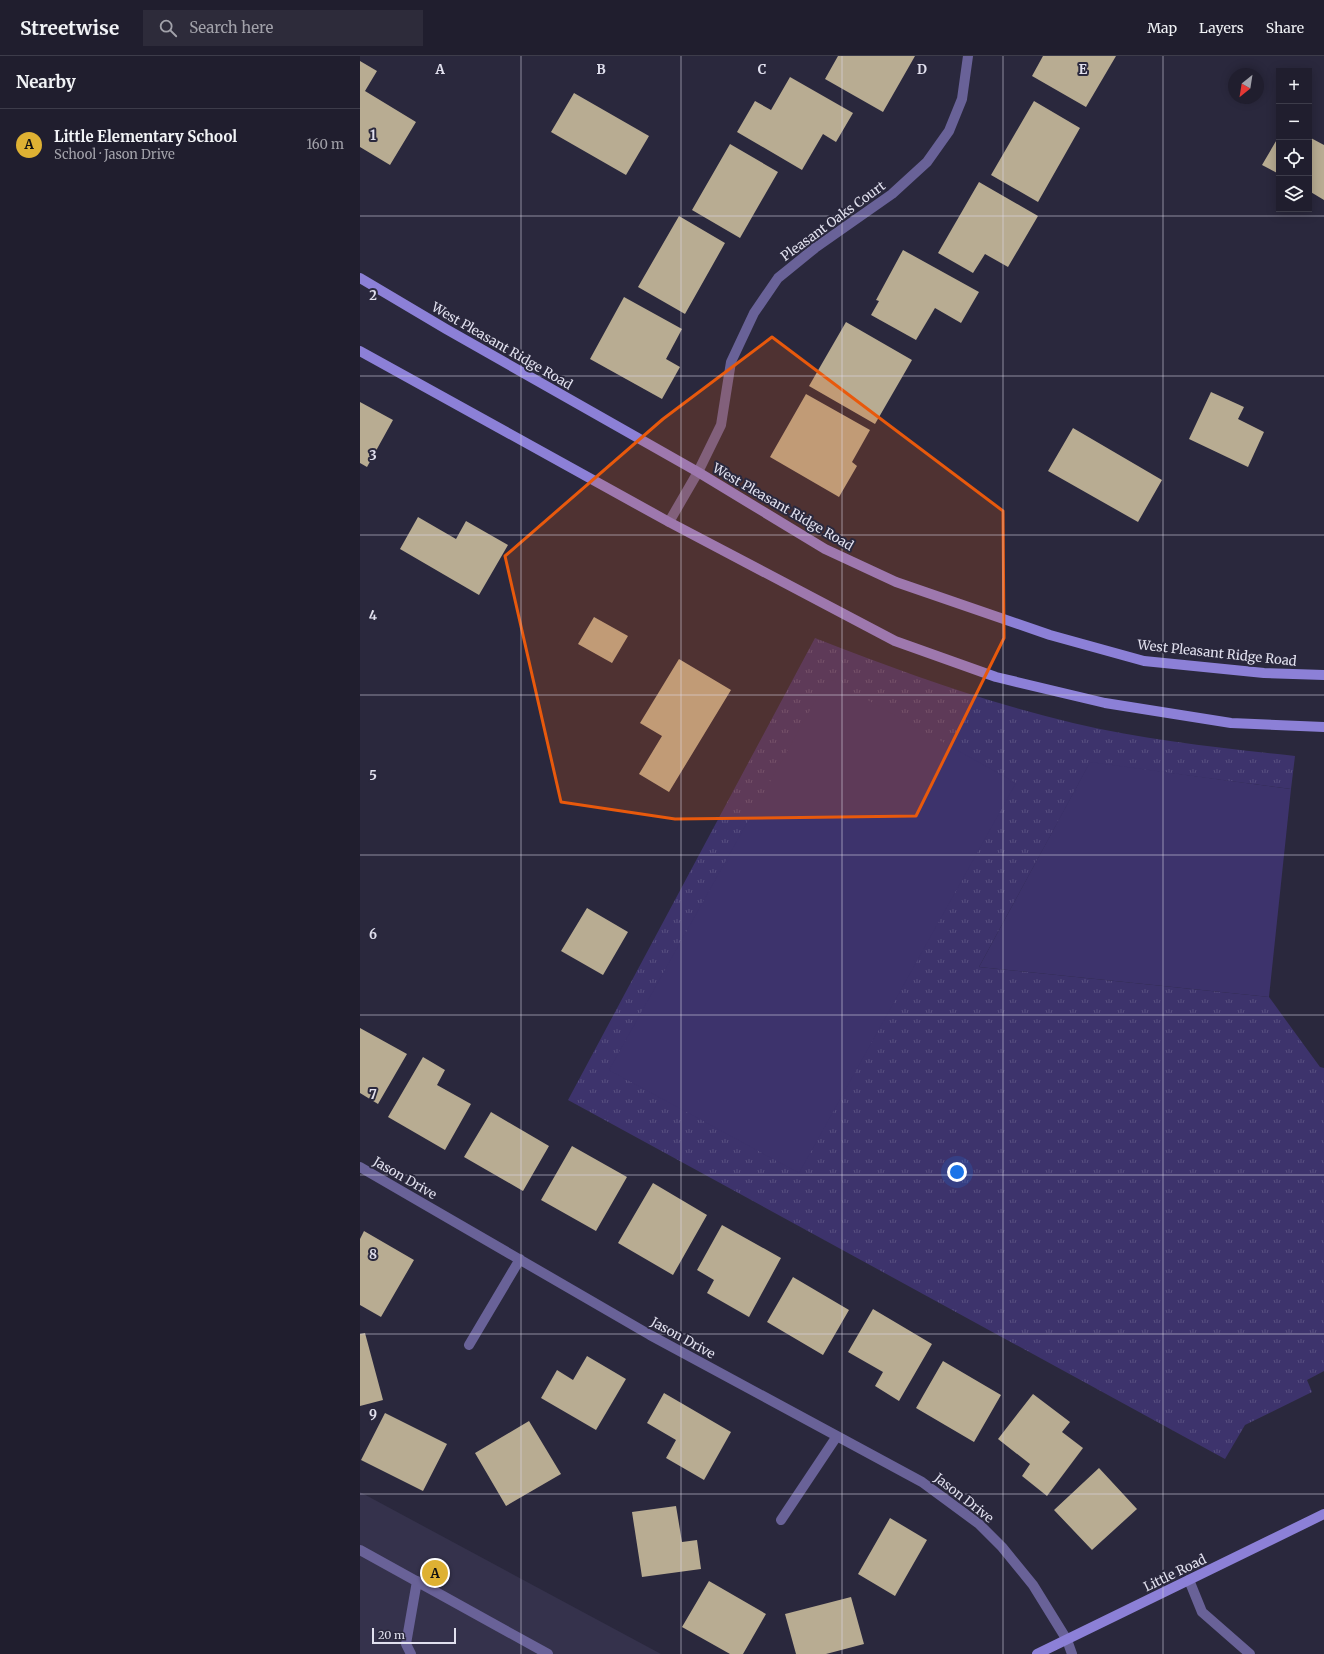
<!DOCTYPE html>
<meta charset="utf-8">
<style>
:root{--surface:#201e2e;--page:#2d2b3a;--text:#f1f3f6;--muted:#a2a2aa;--line:#3d3c4a;--accent:#deb133}
body{margin:0;font-family:Merriweather,serif;background:var(--page);color:var(--text)}
.controls{position:absolute;right:12px;top:12px;display:grid;overflow:hidden;border-radius:0px;box-shadow:0 2px 10px #0003}
.controls button{width:36px;height:36px;display:grid;place-items:center;padding:0;border:0;border-bottom:1px solid var(--line);background:var(--surface);color:var(--text);font:20px sans-serif}
.compass{position:absolute;left:868px;top:12px;width:36px;height:36px;border-radius:50%;background:var(--surface);box-shadow:0 2px 10px #0003;rotate:210deg}
.scale{position:absolute;left:12px;bottom:10px;width:84px;box-sizing:border-box;padding-left:4px;border:2px solid #e1e0ee;border-top:0;font-size:11px;line-height:14px;white-space:nowrap;color:#e1e0ee;-webkit-text-stroke:3px #2a283d;paint-order:stroke}
.you{position:absolute;left:597px;top:1116px;width:14px;height:14px;margin:-10px;border:3px solid #fff;border-radius:50%;background:#1a73e8;box-shadow:0 0 0 6px #1a73e833}
.badge{display:grid;place-items:center;width:26px;height:26px;border-radius:50%;background:var(--accent);color:#111;font-size:13px;font-weight:700}
.pin{position:absolute;translate:-50% -50%;border:2px solid #fff;box-shadow:0 1px 4px #0006}
.list{margin:0;padding:0;list-style:none}
h2{display:flex;justify-content:space-between;align-items:center;height:52px;margin:0;padding:0 16px;font-size:17px}
h2 small{font-size:13px;font-weight:400;color:var(--muted)}
.list li{display:grid;grid-template-columns:26px 1fr auto;gap:12px;align-items:center;box-sizing:border-box;height:72px;padding:0 16px;border-top:1px solid var(--line)}
.list b{display:block;font-size:15px;white-space:nowrap}
.list p{margin:0;font-size:13px;white-space:nowrap;color:var(--muted)}
.list em{font-size:13px;font-style:normal;color:var(--muted)}
.icon{flex:none;width:22px;height:22px;fill:none;stroke:currentColor;stroke-width:2;stroke-linecap:round;stroke-linejoin:round}
.map{position:relative;flex:none;width:964px;height:1598px;overflow:hidden}
header{display:flex;align-items:center;gap:24px;box-sizing:border-box;height:56px;padding:0 20px;background:var(--surface);border-bottom:1px solid var(--line)}
header strong{font-size:19px}
nav{display:flex;gap:22px;margin-inline-start:auto;font-size:14px}
.search{width:280px;height:36px;background:var(--page);display:flex;align-items:center;gap:10px;box-sizing:border-box;padding:0 14px;border-radius:0px;color:var(--muted);font-size:15px}
main{display:flex}
aside{flex:1;background:var(--surface)}
.map>svg:first-child{display:block}
</style>
<header>
<strong>Streetwise</strong>
<div class="search"><svg class="icon" aria-label="search" viewBox="0 0 24 24"><circle cx="10" cy="10" r="6"/><path d="M15 15l6 6"/></svg>Search here</div>
<nav><a>Map</a><a>Layers</a><a>Share</a></nav>
</header>
<main>
<aside>
<h2>Nearby<small></small></h2>
<ul class="list">
<li><span class="badge">A</span><div><b>Little Elementary School</b><p>School · Jason Drive</p></div><em>160 m</em></li>
</ul>
</aside>
<div class="map">
<svg width="964" height="1598" viewBox="0 0 964 1598">
<defs>
<pattern id="grass-tufts" width="24" height="20" patternUnits="userSpaceOnUse"><rect width="24" height="20" fill="#3d336c"/><path d="M3 7l-1-3M5 7V3M7 7l1-3M15 17l-1-3M17 17v-4M19 17l1-3" fill="none" stroke="#595081"/></pattern>
</defs>
<rect width="100%" height="100%" fill="#2a283d"/>
<!-- built -->
<path fill="#35324c" d="M0 1436 301 1598H0Z"/>
<!-- grass -->
<path fill="url(#grass-tufts)" d="M455 582C539 615 625 646 713 667 786 684 860 692 935 700L931 733 730 707 619 911 909 941 960 1011 964 1012V1315L947 1324 952 1336 885 1369 865 1403 208 1044Z"/>
<!-- park -->
<path fill="#3d336c" d="M468 622 656 727 439 1117 249 1014Z
M730 706 931 733 909 941 619 911Z"/>
<!-- building -->
<path fill="#b8ac92" d="M478 0H555L523 56 465 23Z
M683 0H756L726 51 672 20Z
M0 5 17 15 5 35 56 66 30 109 0 91Z
M430 21 493 57 476 86 463 78 442 114 377 76 395 45 411 54Z
M214 37 289 80 266 119 191 76Z
M674 45 720 72 678 146 631 119Z
M919 80V118L902 109Z
M949 81 964 89V144L949 135Z
M370 88 418 116 380 182 332 154Z
M619 126 678 160 648 211 625 198 613 217 578 197Z
M319 160 365 187 325 258 278 231Z
M543 194 619 236 601 267 575 252 556 284 511 259 519 245 516 244Z
M264 241 322 273 306 303 320 311 302 343 230 303Z
M486 266 552 304 515 368 449 330Z
M851 336 884 351 878 363 904 376 888 411 829 383Z
M446 338 510 374 492 406 497 410 479 441 410 401Z
M0 346 33 364 7 411 0 407Z
M713 372 802 424 778 466 688 415Z
M58 461 96 483 106 465 148 489 119 539 40 493Z
M234 561 268 580 252 607 218 588Z
M319 603 371 634 309 736 279 718 302 680 280 667Z
M227 852 268 876 243 919 201 895Z
M0 972 47 998 18 1048 0 1037Z
M63 1001 85 1014 77 1029 111 1048 85 1094 28 1061Z
M131 1056 189 1090 163 1135 104 1101Z
M212 1090 267 1121 236 1175 181 1144Z
M293 1127 347 1159 313 1219 258 1187Z
M362 1169 421 1202 389 1261 347 1237 354 1224 337 1214Z
M4 1175 54 1204 21 1261 0 1249V1183Z
M433 1221 489 1254 463 1299 407 1266Z
M513 1253 572 1288 539 1345 515 1330 523 1316 488 1296Z
M5 1277 23 1344 0 1350V1278Z
M227 1300 266 1323 236 1374 181 1342 197 1314 213 1324Z
M583 1305 641 1339 614 1386 556 1352Z
M304 1337 371 1376 344 1424 306 1402 316 1384 287 1367Z
M673 1338 710 1366 702 1376 723 1392 687 1440 662 1420 670 1408 638 1383Z
M25 1357 87 1388 63 1435 1 1404Z
M169 1365 201 1418 146 1450 115 1397Z
M739 1412 777 1453 732 1494 694 1454Z
M316 1450 322 1486 337 1484 341 1513 282 1521 272 1456Z
M530 1462 567 1484 535 1540 498 1518Z
M349 1525 406 1558 383 1598H370L322 1571Z
M491 1541 504 1588 466 1598H436L425 1558Z"/>
<g fill="none" stroke-linecap="round" stroke-linejoin="round">
<!-- lane -->
<path stroke="#696298" stroke-width="10" d="M0 1494 188 1598
M829 1524 842 1556 890 1598
M51 1598 46 1588 57 1525"/>
<!-- street -->
<path stroke="#696298" stroke-width="10" d="M309 466 338 416 361 369 371 306 394 257 418 222 455 192 532 138 567 106 589 75 602 43 608 0
M0 1111 290 1279 562 1426 619 1468 642 1491 673 1529 707 1584 712 1598
M109 1289 160 1203
M421 1464 477 1380"/>
<!-- secondary -->
<path stroke="#8c80d7" stroke-width="10" d="M0 222 86 273 338 416 465 493 536 526 690 579 784 605 904 617 964 619
M0 295 309 466 535 585 636 621 745 647 871 667 964 671
M677 1598 964 1458"/>
</g>
<!-- marked area -->
<path fill="#e8590c" fill-opacity="0.2" stroke="#e8590c" stroke-width="3" stroke-linejoin="round" d="M412 281 643 455 644 582 556 760 315 763 201 746 145 500 303 363Z"/>
<!-- grid -->
<path fill="none" stroke="#e1e0ee" stroke-width="1" stroke-opacity="0.55" d="M161 0V1598M321 0V1598M482 0V1598M643 0V1598M803 0V1598M0 160H964M0 320H964M0 479H964M0 639H964M0 799H964M0 959H964M0 1119H964M0 1278H964M0 1438H964"/>
<g text-anchor="middle" dominant-baseline="central" stroke-width="4" stroke-linejoin="round" paint-order="stroke">
<!-- street labels -->
<g font-size="13" fill="#e1e0ee" stroke="#2a283d">
<text transform="translate(473 165) rotate(-36)">Pleasant Oaks Court</text>
<text transform="translate(142 290) rotate(30)">West Pleasant Ridge Road</text>
<text transform="translate(423 451) rotate(30)">West Pleasant Ridge Road</text>
<text transform="translate(857 597) rotate(6)">West Pleasant Ridge Road</text>
<text transform="translate(45 1122) rotate(30)">Jason Drive</text>
<text transform="translate(323 1282) rotate(29)">Jason Drive</text>
<text transform="translate(604 1442) rotate(38)">Jason Drive</text>
<text transform="translate(815 1517) rotate(-26)">Little Road</text>
</g>
</g>
<g font-size="13" text-anchor="middle" font-weight="bold" fill="#e1e0ee" stroke="#2a283d" stroke-width="4" stroke-linejoin="round" paint-order="stroke">
<text x="80" y="18">A</text>
<text x="241" y="18">B</text>
<text x="402" y="18">C</text>
<text x="562" y="18">D</text>
<text x="723" y="18">E</text>
<text x="13" y="84">1</text>
<text x="13" y="244">2</text>
<text x="13" y="404">3</text>
<text x="13" y="564">4</text>
<text x="13" y="724">5</text>
<text x="13" y="883">6</text>
<text x="13" y="1043">7</text>
<text x="13" y="1203">8</text>
<text x="13" y="1363">9</text>
</g>
</svg>
<div class="controls">
<button>+</button>
<button>−</button>
<button><svg class="icon" aria-label="locate" viewBox="0 0 24 24"><circle cx="12" cy="12" r="6"/><path d="M12 2v4M12 18v4M2 12h4M18 12h4"/></svg></button>
<button><svg class="icon" aria-label="layers" viewBox="0 0 24 24"><path d="M12 4l9 5-9 5-9-5zM3 14l9 5 9-5"/></svg></button>
</div>
<svg class="compass" viewBox="-18 -18 36 36"><path d="M0-13l5 13h-10z" fill="#e53935"/><path d="M0 13l5-13h-10z" fill="#a2a2aa"/></svg>
<div class="scale">20 m</div>
<div class="you"></div>
<div class="pin badge" style="left:75px;top:1517px">A</div>
</div>
</main>
